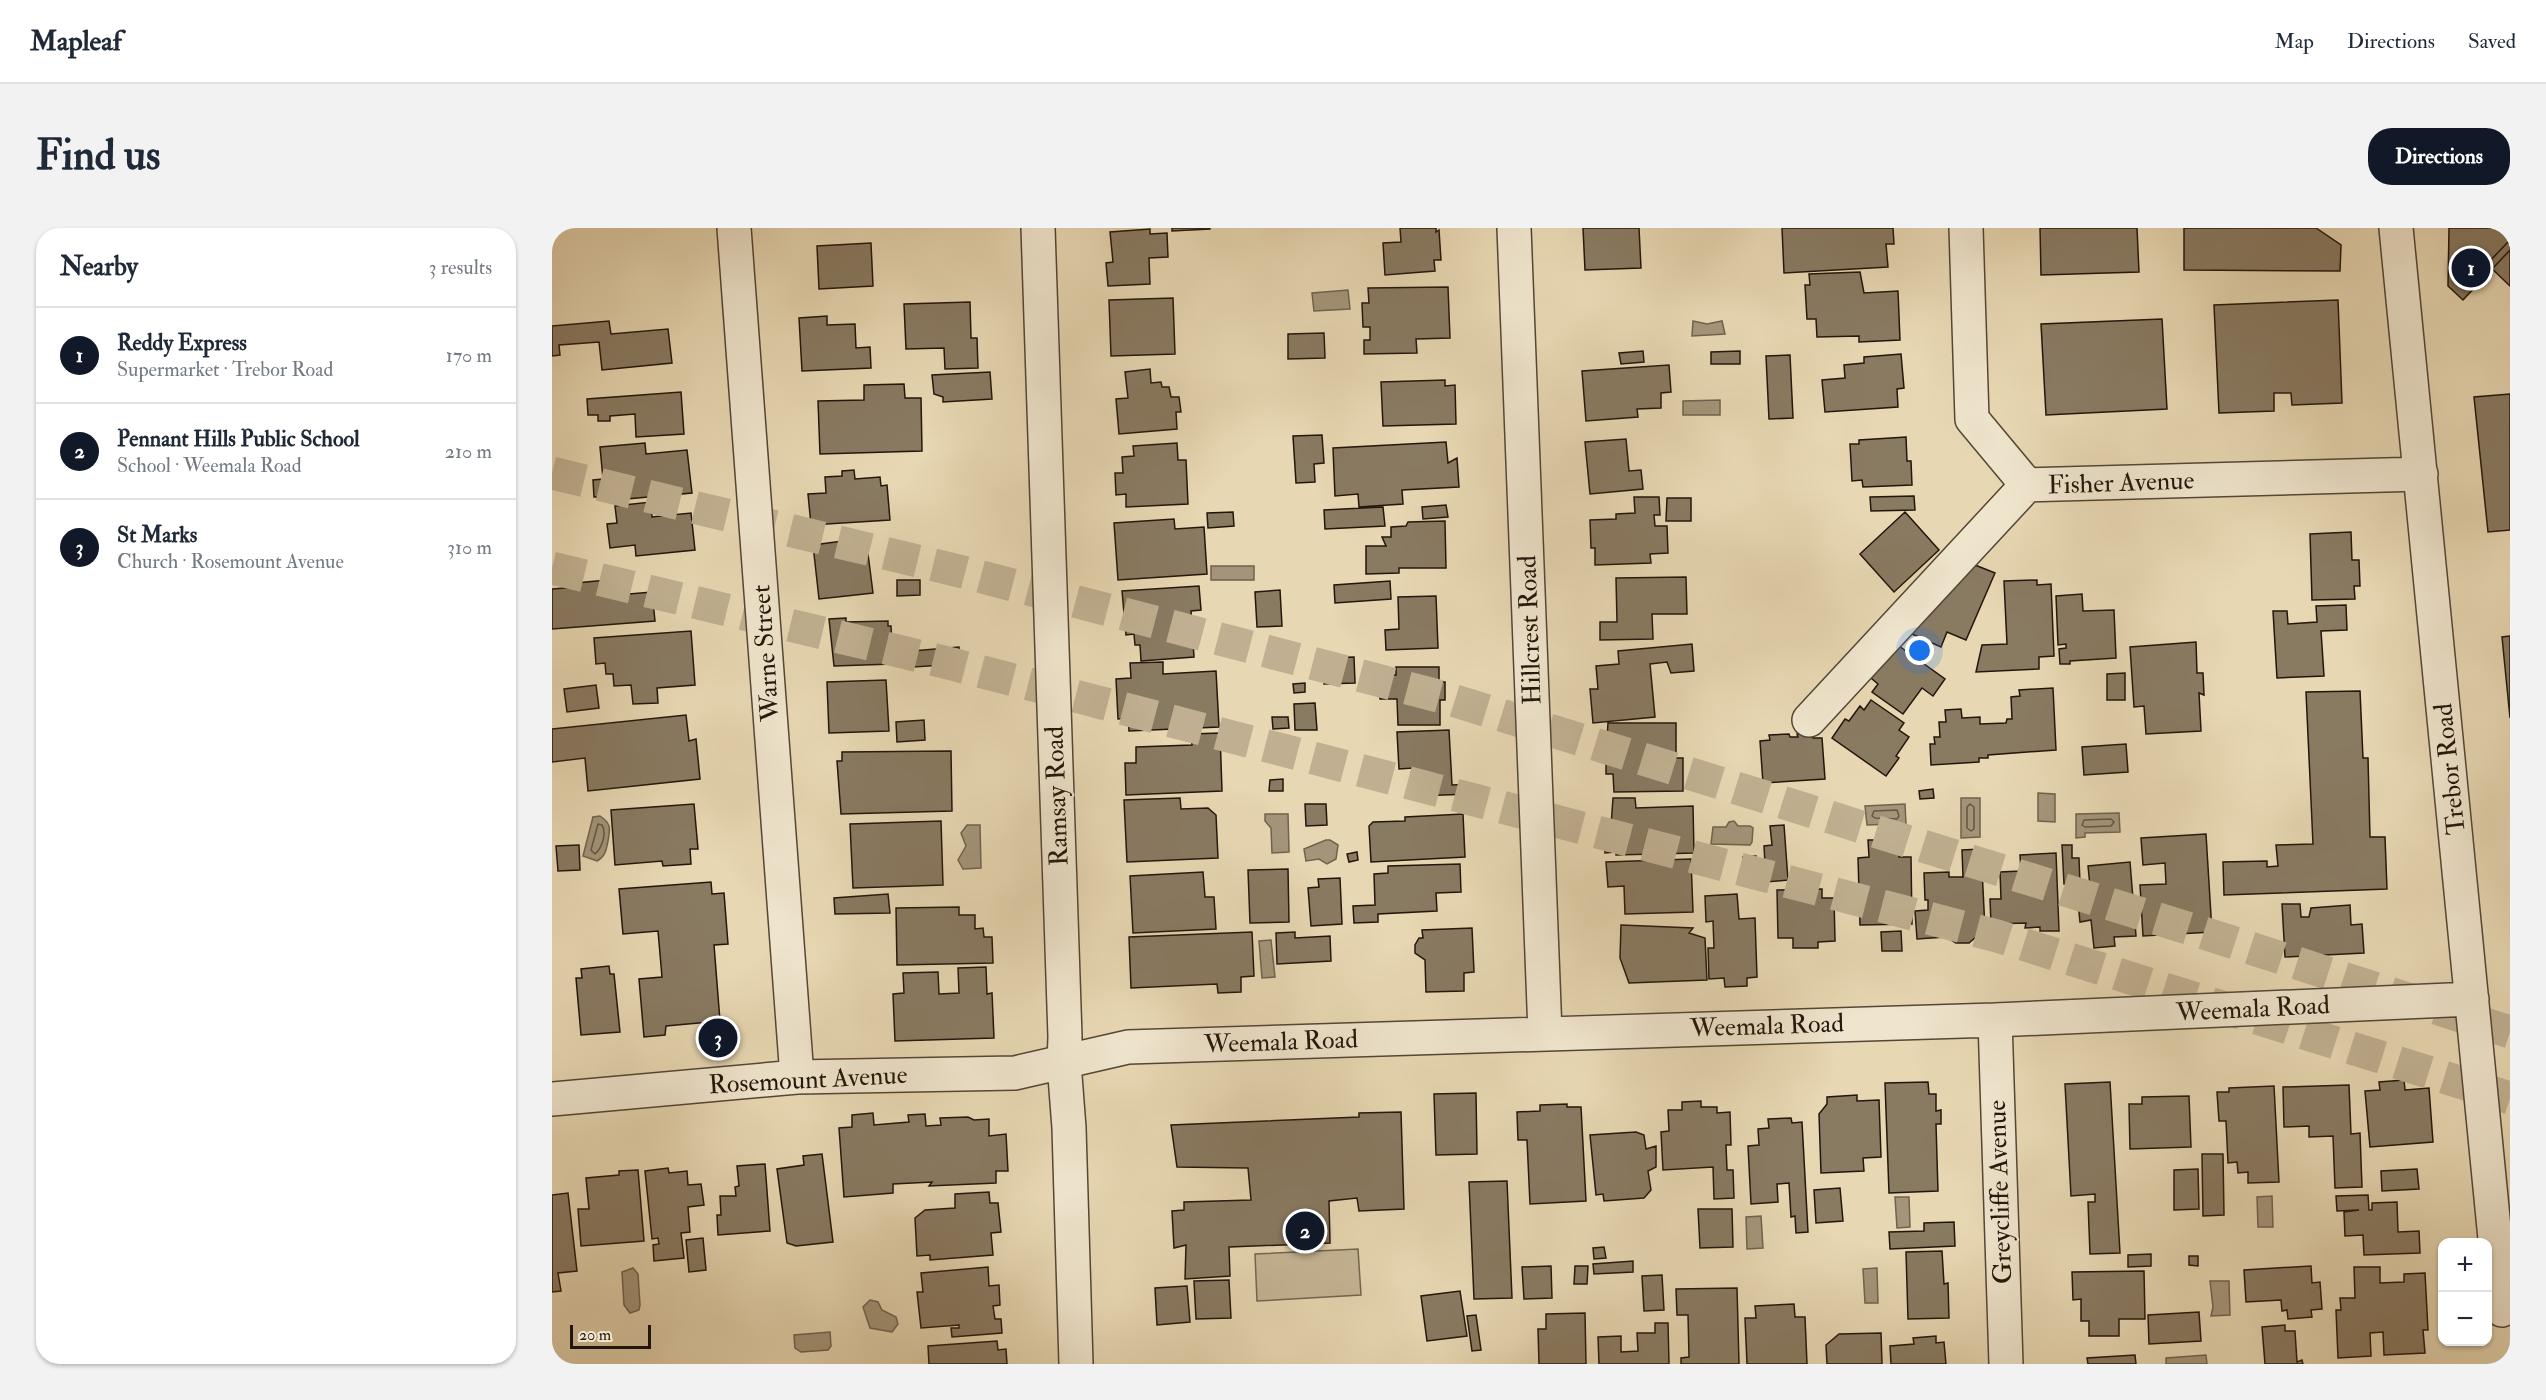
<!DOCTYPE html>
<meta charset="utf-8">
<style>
:root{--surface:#fff;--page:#f2f2f3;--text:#1f2937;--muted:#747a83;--line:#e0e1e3;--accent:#111827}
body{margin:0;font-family:"IM FELL Double Pica",serif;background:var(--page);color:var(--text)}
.controls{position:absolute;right:18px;bottom:18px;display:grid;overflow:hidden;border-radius:12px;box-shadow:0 2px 4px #0004}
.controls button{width:54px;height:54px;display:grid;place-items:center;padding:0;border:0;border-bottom:2px solid var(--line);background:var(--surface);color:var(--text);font:30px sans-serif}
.scale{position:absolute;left:18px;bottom:15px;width:81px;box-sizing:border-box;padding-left:6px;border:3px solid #23160c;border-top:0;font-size:16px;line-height:21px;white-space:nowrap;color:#23160c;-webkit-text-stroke:4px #efe5cd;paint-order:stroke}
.you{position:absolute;left:1368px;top:423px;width:21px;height:21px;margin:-15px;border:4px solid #fff;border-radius:50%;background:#1a73e8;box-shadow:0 0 0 9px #1a73e833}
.badge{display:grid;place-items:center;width:39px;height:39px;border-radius:50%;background:var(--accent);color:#fff;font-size:20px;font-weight:700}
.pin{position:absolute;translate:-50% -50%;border:3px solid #fff;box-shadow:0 2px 6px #0006}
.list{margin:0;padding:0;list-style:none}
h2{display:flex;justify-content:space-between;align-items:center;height:78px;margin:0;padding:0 24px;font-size:26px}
h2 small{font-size:20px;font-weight:400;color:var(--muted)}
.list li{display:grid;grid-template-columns:39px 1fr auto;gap:18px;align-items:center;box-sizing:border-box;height:96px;padding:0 24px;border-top:2px solid var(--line)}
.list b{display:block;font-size:22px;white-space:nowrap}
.list p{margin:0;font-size:20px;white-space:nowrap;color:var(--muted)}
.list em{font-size:20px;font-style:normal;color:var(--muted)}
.map{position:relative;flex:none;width:1958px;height:1136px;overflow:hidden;border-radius:24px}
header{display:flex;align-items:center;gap:36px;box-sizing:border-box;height:84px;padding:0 30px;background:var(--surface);border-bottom:2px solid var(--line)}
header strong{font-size:28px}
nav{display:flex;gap:33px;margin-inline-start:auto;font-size:21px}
.intro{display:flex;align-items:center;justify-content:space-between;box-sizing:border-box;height:144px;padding:0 36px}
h1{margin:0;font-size:42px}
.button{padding:15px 27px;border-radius:24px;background:var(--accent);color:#fff;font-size:21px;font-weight:700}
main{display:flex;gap:36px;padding:0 36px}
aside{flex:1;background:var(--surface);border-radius:24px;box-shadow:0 2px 4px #0004}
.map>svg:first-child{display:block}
</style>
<header>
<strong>Mapleaf</strong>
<nav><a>Map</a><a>Directions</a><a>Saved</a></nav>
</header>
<div class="intro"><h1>Find us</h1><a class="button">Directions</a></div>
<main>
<aside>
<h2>Nearby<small>3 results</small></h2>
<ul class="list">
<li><span class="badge">1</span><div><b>Reddy Express</b><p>Supermarket · Trebor Road</p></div><em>170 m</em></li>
<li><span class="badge">2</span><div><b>Pennant Hills Public School</b><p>School · Weemala Road</p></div><em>210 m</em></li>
<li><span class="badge">3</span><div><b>St Marks</b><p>Church · Rosemount Avenue</p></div><em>310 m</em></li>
</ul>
</aside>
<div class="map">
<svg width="1958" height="1136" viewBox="0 0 1958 1136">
<rect width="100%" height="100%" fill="#e7d7b2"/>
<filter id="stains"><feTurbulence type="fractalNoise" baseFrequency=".00333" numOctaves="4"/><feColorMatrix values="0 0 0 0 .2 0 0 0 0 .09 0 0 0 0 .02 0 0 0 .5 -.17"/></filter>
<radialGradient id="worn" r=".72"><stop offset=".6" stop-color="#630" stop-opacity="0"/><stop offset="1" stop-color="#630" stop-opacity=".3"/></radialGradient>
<!-- green -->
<path fill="#c6b696" stroke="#746651" stroke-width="1.5" d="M806 1021 809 1067 705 1073 703 1026Z"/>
<!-- water -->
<path fill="#a4957a" stroke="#70624e" stroke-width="1.5" d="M796 62 798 81 762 83 760 65Z
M1141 93 1155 96 1170 93 1173 106 1140 108Z
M1168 172V187H1131V173Z
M659 338H702V352H659Z
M1486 565 1503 566V594L1486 593Z
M1409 570H1428V609L1409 610Z
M1353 576 1354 596 1344 600 1341 596 1315 597 1313 578Z
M1567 585 1568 604 1533 605V609L1524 610V586Z
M713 586H736L737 624 720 625 719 600 713 593Z
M48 588C60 596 58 601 56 613 54 622 54 628 45 633L31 628 41 589Z
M1182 593 1186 598H1198L1201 600 1200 614 1198 617 1159 616 1161 599H1174L1177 594Z
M415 597H428L429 640 411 641 406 632 414 618 409 605Z
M774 612H778L786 617 784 631 775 636 767 631 754 633 752 621Z
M719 712 723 749 710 750 707 713Z
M1720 968 1721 999H1706L1705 969Z
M1343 969H1357L1358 999 1345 1000Z
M1209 988 1211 1020 1195 1021 1194 989Z
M81 1040 86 1046 88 1077 87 1082 78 1085 72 1077 70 1044Z
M1325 1040 1326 1075H1313L1311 1041Z
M1658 1053H1677L1678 1087 1659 1088 1661 1079Z
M318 1072 326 1074 330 1082 344 1089 346 1096 340 1104 318 1100 311 1079Z
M278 1104 279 1118 276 1122 249 1124 243 1120 242 1107Z
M1654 1127 1655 1136H1614V1130Z"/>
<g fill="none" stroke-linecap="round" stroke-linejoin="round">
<!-- shore -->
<path stroke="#645643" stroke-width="1.5" d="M1418 576 1422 579V601L1419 603 1415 600V579Z
M1345 582 1347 588 1345 591 1323 590 1320 588 1322 583Z
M1559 591 1562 594 1559 598 1533 599 1530 597 1532 592Z
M46 596 50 597C55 605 50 620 43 626L39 622Z"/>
</g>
<!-- building -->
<path fill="#897a62" stroke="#23160c" stroke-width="1.5" d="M620 0H658V1L620 3Z
M848 0H884V4L887 2 889 32H882L883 43 833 47 831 15 849 14Z
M1031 0H1087L1089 40 1033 42Z
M1230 0H1341L1342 16H1334L1336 39 1232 45Z
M1488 0H1585L1587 44 1489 47Z
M1632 0H1764L1789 17 1788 43 1632 42Z
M1897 0H1958V22L1911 72 1896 58Z
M598 1V6L615 5 616 29 597 30 598 56 556 58 554 35 561 34 558 4Z
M1956 14 1958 16V58L1935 36Z
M319 15 321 58 267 61 265 18Z
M1308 44 1312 65 1346 63 1348 112 1307 114V108L1265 109 1264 91H1255L1253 57H1258L1257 46Z
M896 59 898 110 864 111 865 125 812 126V112H818V99H811L810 75H817L816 60Z
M621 70 623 126 559 128 557 72Z
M1786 72 1790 175 1740 177 1739 165H1722V183L1667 185 1662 77Z
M418 74 419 110H425L426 140 393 141 392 120 354 121 352 76Z
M275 88V97L303 96 304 120 318 119 319 140 250 143 247 90Z
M1610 91 1615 181 1494 187 1489 96Z
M57 93 59 106 116 101 120 135 50 142 47 114 7 117 8 127 0 128V98Z
M772 105 773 130 736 131V106Z
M1091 123 1092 134 1069 136 1067 125Z
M1188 123V136H1159V124Z
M1349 126 1352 160 1345 161 1346 179 1273 184 1270 152 1293 150 1292 137 1312 135V129Z
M1238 127 1241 190 1217 191 1214 128Z
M1117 137 1119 164 1109 165V180L1085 181 1086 189 1034 193 1030 143Z
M598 141 599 155 609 154 610 159H617L619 169H627L629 184H624L625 201 567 206 564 171 576 170 573 144Z
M438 144 440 171 391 174V169L382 166 380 147Z
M893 152V158L903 157 904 196 831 198 829 154Z
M352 156 353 170H369L370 223 268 226 266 173 312 172V157Z
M129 164 132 206 84 209 83 186 58 188V193H46V187H36L35 171Z
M1958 166V302L1936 304 1922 169Z
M770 207 772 235 762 236 763 254 744 255 741 208Z
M1354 209 1355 233H1359L1360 257 1311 259 1310 252 1300 253 1298 216H1307V212Z
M1074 211 1077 243 1089 242 1091 261 1038 266 1033 214Z
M894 214 896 235 905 230 907 259 850 262 851 276 807 279 806 266 783 268 781 220Z
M93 215 94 226 135 222 140 265 53 273 52 269H42L41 252 51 251 48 219Z
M625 215 626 232H634L636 276 574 279V266L564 267 563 245H571L570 229 582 228 581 218Z
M302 242 303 251 328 249 329 258 335 257 338 292 259 297 256 266 274 265 273 249 290 248V243Z
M1362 268 1363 282 1319 283 1318 269Z
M1082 269H1107L1108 287H1102L1103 298H1115L1116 325 1098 326 1099 335 1043 337V320H1039L1038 292 1064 291V286L1083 285Z
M1115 270H1139V293H1114Z
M99 274 100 289 139 285 143 322 84 328 83 317 58 320 55 296 65 295 63 278Z
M894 277 896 289 871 291 870 279Z
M831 279 833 298 773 301 772 282Z
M681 284 682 298 656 300 655 285Z
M1353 284 1387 322 1342 364 1308 326Z
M622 291 623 301 652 299 655 346 566 352 562 295Z
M893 293 894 340H847V345L814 346V318H834L830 309H839V299L854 298 856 294Z
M1799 304 1800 332H1807L1808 358H1802L1803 371 1760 372 1758 306Z
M314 310 321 365 267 371 261 317Z
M1408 331 1443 345 1414 412 1395 404 1389 419 1360 406 1377 366Z
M1134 349 1135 386H1100L1101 411 1048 412V394H1065L1064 350Z
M76 350 77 366 100 364 103 393 0 401V361L25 359 24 355Z
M345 352H368V367L345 368Z
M1485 352V357L1499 356 1502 428 1487 429V441L1424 444 1430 417 1455 416 1452 353Z
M838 353 839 371 783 375 782 357Z
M647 358 649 382 639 383 642 429 589 433 588 417H583L582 406 574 407 570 363Z
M728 362 730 398 705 399 703 364Z
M1530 366 1531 383 1562 382 1564 430 1518 433V436H1508L1507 421 1514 420V416L1506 417 1504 368Z
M884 368 886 420 834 422 833 402 847 401 846 369Z
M1794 377 1795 402 1769 403 1772 448 1725 450 1721 383H1735L1736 396 1765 394 1764 378Z
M294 390V394L336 393V398H339L341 436 282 438 277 391Z
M139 403 143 457 105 460 106 475 81 476 79 457 62 458 61 446H54L53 435 44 436 42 410Z
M1958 408V490L1950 409Z
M1340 413 1393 451 1381 468 1370 460 1351 486 1320 464 1326 456 1319 450Z
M1644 414 1645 445H1651L1652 467 1647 465 1649 503 1594 506 1592 478 1582 479 1578 419Z
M1140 416 1142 443 1119 445 1115 434 1098 436 1103 489 1041 495 1038 461H1046L1044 438 1067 436 1066 423Z
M407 419 408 436 361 439 360 423Z
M802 429 803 455 772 456 771 430Z
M611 434V446L664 443 667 499 577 503 576 490 566 491 564 451 579 450 578 435Z
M844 439H887V454H893V472H888V497H846L845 471H828L827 447H844Z
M1573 445V472H1555V446Z
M334 452 337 503 277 505 275 454Z
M753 455V464L742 465 741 456Z
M44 457 47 480 15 484 12 461Z
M1501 460 1504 522 1436 527V530H1427V534L1379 537 1378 516H1383L1382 509H1388L1387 494H1394L1393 482 1409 481 1410 490 1428 489V496L1454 495 1455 491H1460L1459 469 1468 468 1467 462Z
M1808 463 1811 530H1816L1818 609H1833L1835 661 1672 667 1671 634 1715 633V639L1726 638 1724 617 1761 616 1754 464Z
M1319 472 1352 495 1347 502 1357 509 1344 528 1347 530 1334 548 1280 510 1293 491 1297 493 1308 478 1312 482Z
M763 475 765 502H743L742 476Z
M134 487 137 513 144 511 148 551 36 563 33 530 0 534V501Z
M720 489H736L737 500 721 501Z
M372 492 373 512 345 514 344 494Z
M1056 495H1124V530H1131V563L1062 564 1061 546H1054V533H1058V524H1054Z
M897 502 900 557 920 556V566L862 568 861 540 847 541 845 504Z
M1260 504 1261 510H1270L1273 551 1211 555 1208 513 1218 512 1217 507 1237 506 1238 509H1246L1245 506Z
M668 505 670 563 574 567 573 535H584V519L640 517 639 506Z
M1574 516 1576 544 1532 547 1530 519Z
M399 523 400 583 289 586 285 533H290V524Z
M731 551V563H717L718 552Z
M1381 561 1382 570 1368 571 1367 563Z
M628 570 629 581 656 580 664 587 666 630 575 634 572 572Z
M1061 570H1083L1084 580 1141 578 1142 625 1064 627V624L1053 625 1052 598H1059Z
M142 576 146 621H138L139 636 111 638 110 633 63 637 59 582Z
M753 576H774L775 597 754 598Z
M911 586 913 629 819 634 817 598 821 594 853 593V589Z
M389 593 391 657 301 660 298 596Z
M1232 597 1236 652 1214 654 1212 618 1220 617 1218 598Z
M1654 606 1660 704 1591 708 1588 657 1614 656 1613 635 1591 637 1589 610Z
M1316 612H1347V629H1359L1360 696 1308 697 1306 630 1317 629Z
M27 617 28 642 6 643 4 618Z
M1510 617H1520V630H1527L1528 656H1512Z
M1429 621 1433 701 1417 715H1404L1394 709 1365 711 1363 683 1376 682V672H1373L1372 645 1397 644V649H1411L1410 622Z
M805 624 806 632 797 634 795 626Z
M1504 625 1507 703H1488V699L1473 700 1474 695 1439 696 1438 671H1449L1448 644 1469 643 1468 627Z
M1204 628V638L1192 639 1191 629Z
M1139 631 1141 684 1073 686 1072 658 1056 659 1054 634Z
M1578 634 1584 708 1562 709 1563 718 1542 720 1539 692 1528 694 1526 674H1531L1530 659 1538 658 1536 638Z
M908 636 909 664 884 665 885 683 826 686V694L802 695 801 678 823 677 822 646 836 645V638Z
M736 641 737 694 698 695 696 642Z
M651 644 653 669H662L664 701 581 705 578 648Z
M788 650 790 696 759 698 756 660 767 659 766 651Z
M159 654 160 666 172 665 176 716 162 717 168 793 114 798 113 807 92 809 87 751 110 749 106 703 71 706 67 661Z
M1270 661V670H1282L1283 713 1266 714V720H1241V710H1226L1225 662Z
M336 666 338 685 283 686 282 670Z
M1185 666 1187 691 1203 690 1205 749 1195 750V758L1173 759 1172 750 1157 751 1156 720H1162L1161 693 1154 694 1153 668Z
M1730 676H1748L1749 689H1757L1759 680 1798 677 1799 697 1810 696 1812 725 1733 729Z
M407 679V687H423V701L431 700 432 709H440L441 735 345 737 344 680Z
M1069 697 1141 700 1137 705 1153 710 1155 752 1077 755 1068 730Z
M920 700 922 744 912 745V763L874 764 873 732 863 725V717L867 710H871L870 702Z
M1349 703 1350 723H1330L1329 704Z
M700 704 702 748 689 749V764L666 765 665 756 579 760 577 709Z
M743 704V710L778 708 779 733 725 736 724 705Z
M57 738 58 746H62L68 804 29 807 24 750H30L29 741Z
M434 739 435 766 440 765 442 810 343 813 341 766 352 765 351 745 386 744 387 766 407 765 406 740Z
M1852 852 1853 862 1877 860 1881 914 1818 919 1813 863 1828 862 1827 854Z
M1376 854 1377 866H1384V883L1389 882V896H1384L1386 963 1337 965 1333 855Z
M1558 854 1568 1025 1538 1026 1536 974H1543V966L1519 968 1513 856Z
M1797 857 1799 906 1808 905 1810 959 1783 960 1781 908 1757 909V898L1732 899 1731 859Z
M1722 858 1727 954 1696 955V944L1686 945 1685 934 1676 935 1674 893H1667L1665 864H1677V860Z
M924 865 925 926 884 927 882 866Z
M1305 867V873L1327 872 1329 929 1311 930 1312 943 1269 945 1267 886 1275 876V869Z
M1637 868 1639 919 1578 921 1577 876H1590V869Z
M1149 873V879H1165V885L1178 884 1179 917H1174L1175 942H1181L1182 970 1162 971 1161 939 1111 942 1109 904 1117 903 1116 882H1130V874Z
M1015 876V879H1029L1034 973 978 976 975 912H966L965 884 988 883V877Z
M849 884 852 981 807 983 805 970 777 973 778 1015 677 1019 678 1048 633 1051 634 1017 622 1020 620 983 632 982V974L699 972 696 940 625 939 619 897 807 889V885Z
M321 885 322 897 357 894 356 887 373 886 374 898 389 897 388 890 416 889 422 892 437 891V908L454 906 456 943H444V955L377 958 380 954 341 956V965L292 969 287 900 300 899V887Z
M1239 890 1240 895 1250 894 1256 1004 1244 1005 1243 988 1239 989 1237 955 1225 956 1226 974 1199 976 1196 918 1207 917 1206 901 1217 900 1216 891Z
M1084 904 1092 907 1094 921 1104 918V939L1096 943 1099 962 1092 970 1052 973 1051 966 1044 967 1038 907Z
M270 926 281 1014 244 1018 235 1015 225 941 252 937 251 928Z
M1650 926H1671L1672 987 1651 988Z
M213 936 218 1003 166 1007 165 987H169L168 968H184L183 959 187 958 185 938Z
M116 940 117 945 135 943 136 957 149 956 152 977 136 979 138 1004 129 1005 132 1030 102 1033 101 1017 107 1016 106 1010 100 1011 93 943Z
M1646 941 1647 981 1622 982V942Z
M1865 941 1867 961 1830 963 1829 943Z
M86 942 92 1013 29 1018 26 981H37L34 950 67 947V943Z
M955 953 960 1070 922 1071 917 954Z
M1288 960 1291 993 1264 995 1262 962Z
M437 964 438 975H446L449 1004 439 1005 441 1027 378 1032V1027L365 1028 363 990 373 982 403 980V966Z
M16 965 25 1043 6 1045 9 1063 0 1064V967Z
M1816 967 1817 982H1820V975L1845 974 1846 1004 1867 1003 1868 1025 1812 1027 1811 1007 1793 1008 1792 984 1807 982 1785 983 1784 968Z
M1146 981H1180L1181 1019 1148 1020Z
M1402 994 1403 1018 1338 1021 1337 1004 1372 1003V995Z
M151 1010 154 1042 137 1044 134 1012Z
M1052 1019 1054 1030 1042 1031 1041 1020Z
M1390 1023 1392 1056 1396 1055 1397 1090 1356 1091 1354 1024Z
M1599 1026V1038L1576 1039V1027Z
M1637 1028H1646V1038L1637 1037Z
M1081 1033V1044L1042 1046 1041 1036Z
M999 1038 1000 1070 972 1071 970 1039Z
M1023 1038H1036L1035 1056H1022Z
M1759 1038 1760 1055 1768 1054 1770 1081 1759 1082 1760 1089 1736 1091 1735 1082 1730 1083 1729 1072 1694 1074 1692 1042Z
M436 1039 437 1058 447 1057 448 1077 441 1078 443 1091H449L450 1105 400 1109 399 1100H407V1097L369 1100 365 1064H371L369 1045Z
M1802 1039H1828V1055L1852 1054V1046L1873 1045 1876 1102H1871L1873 1125 1832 1127 1831 1104 1818 1105 1819 1128 1786 1130 1784 1082H1789L1788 1070H1803Z
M1592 1043 1593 1091H1567V1108H1537V1093H1529V1071L1521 1072 1520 1044Z
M1110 1047 1112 1082 1092 1083 1090 1048Z
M677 1052 679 1090 644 1091 642 1053Z
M635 1058 638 1094 605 1097 603 1060Z
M1185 1060 1187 1136H1129V1130L1137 1129 1136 1087H1125L1124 1061Z
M908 1063 915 1108 875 1113 869 1068Z
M1242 1076 1243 1089H1253L1255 1136H1195L1193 1090H1204L1203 1078Z
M1647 1084 1649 1113 1597 1116 1596 1087Z
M1033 1085 1034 1136H987L986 1101H994V1086Z
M924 1087 929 1122 920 1123 915 1088Z
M1103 1095H1116L1117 1136H1047L1046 1109 1069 1108V1124L1086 1123 1085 1105H1103Z
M1733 1097V1103H1743L1745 1134 1750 1132 1751 1136H1713L1710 1099Z
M1329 1105 1330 1136H1275L1274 1117 1287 1106Z
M1384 1108V1115L1392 1114 1394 1136H1339L1338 1118 1362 1116 1361 1110Z
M445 1113 446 1122 454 1121 455 1136H377L376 1118Z
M1583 1127 1584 1136H1536L1535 1130Z"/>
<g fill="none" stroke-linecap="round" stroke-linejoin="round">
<!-- highway-tunnel -->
<path stroke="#c0b091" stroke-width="33" stroke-dasharray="33 16" stroke-linecap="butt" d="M0 245 411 344 894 470 1661 708 1958 804
M0 340 400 436 1445 708 1958 870"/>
<!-- minor casing -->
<g stroke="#544636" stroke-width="36">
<path id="minor" d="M182 0 245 849
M486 0 513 809 512 835 517 900 524 1136
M962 0 993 805
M1414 0 1420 191 1475 257 1869 246
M1844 0 1950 1082
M1257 492 1475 257
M1443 792 1454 1136
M0 871 245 849 463 845 576 819 1443 792 1920 771"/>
</g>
<!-- minor -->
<use href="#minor" stroke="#efe5cd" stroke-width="33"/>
</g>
<g text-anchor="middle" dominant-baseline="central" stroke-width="4.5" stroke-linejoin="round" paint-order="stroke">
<!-- street labels -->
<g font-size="26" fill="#23160c" stroke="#efe5cd">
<text transform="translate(1569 255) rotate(-2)">Fisher Avenue</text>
<text transform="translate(978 402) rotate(-92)">Hillcrest Road</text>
<text transform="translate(214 425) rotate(-94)">Warne Street</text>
<text transform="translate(1898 541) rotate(-96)">Trebor Road</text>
<text transform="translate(505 568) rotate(-92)">Ramsay Road</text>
<text transform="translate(1701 781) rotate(-3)">Weemala Road</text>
<text transform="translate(1215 798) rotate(-2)">Weemala Road</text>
<text transform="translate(729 814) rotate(-2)">Weemala Road</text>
<text transform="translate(256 852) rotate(-3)">Rosemount Avenue</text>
<text transform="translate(1448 964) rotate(-92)">Greycliffe Avenue</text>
</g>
</g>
<rect width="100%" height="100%" filter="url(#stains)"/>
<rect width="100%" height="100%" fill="url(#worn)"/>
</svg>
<div class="controls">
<button>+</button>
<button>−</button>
</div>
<div class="scale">20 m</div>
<div class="you"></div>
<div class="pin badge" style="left:1919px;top:40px">1</div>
<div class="pin badge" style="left:753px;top:1003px">2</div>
<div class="pin badge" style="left:166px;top:810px">3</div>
</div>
</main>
